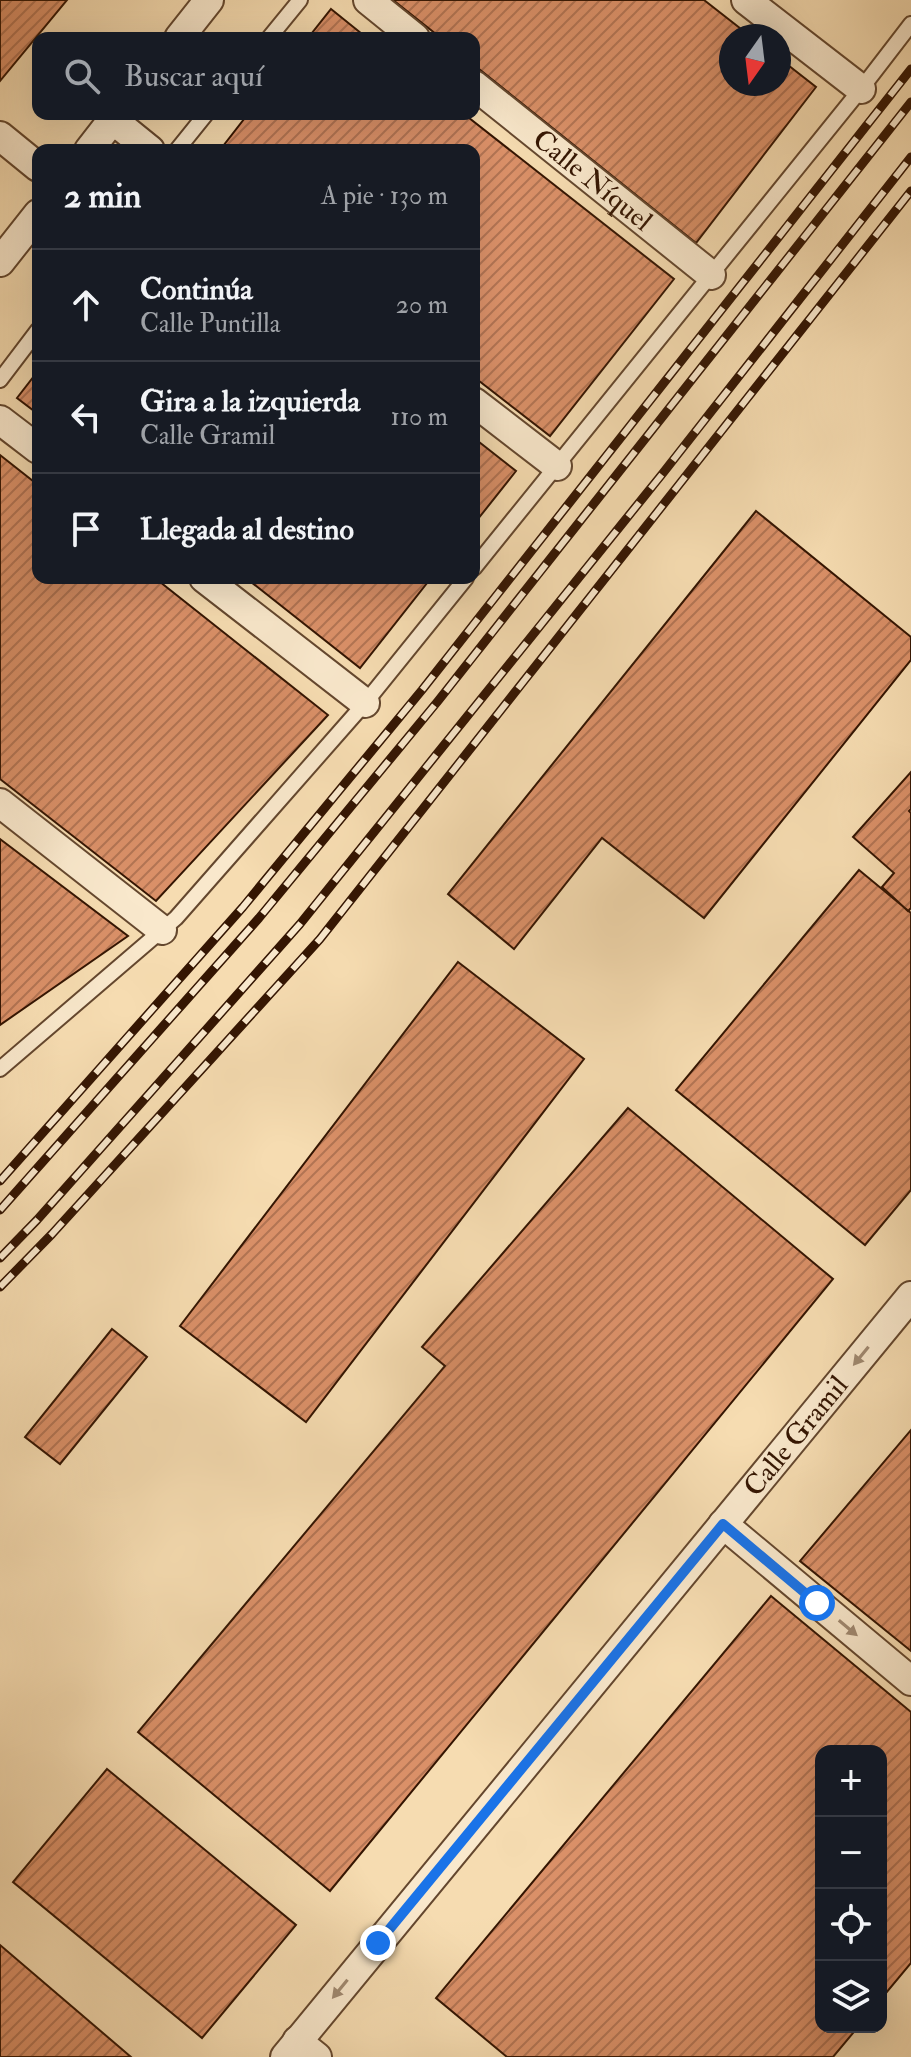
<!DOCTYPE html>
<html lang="es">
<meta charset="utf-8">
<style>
:root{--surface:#171b24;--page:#242831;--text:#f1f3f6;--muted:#9ea1a6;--line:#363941}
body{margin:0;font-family:"IM FELL Double Pica",serif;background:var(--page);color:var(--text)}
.controls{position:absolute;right:24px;bottom:24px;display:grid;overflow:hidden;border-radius:16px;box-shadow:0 8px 32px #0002}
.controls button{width:72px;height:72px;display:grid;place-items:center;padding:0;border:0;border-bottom:2px solid var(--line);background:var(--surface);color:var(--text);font:40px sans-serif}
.compass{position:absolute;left:719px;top:24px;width:72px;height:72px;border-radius:50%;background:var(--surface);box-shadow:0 8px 32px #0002;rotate:194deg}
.stop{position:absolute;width:24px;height:24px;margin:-18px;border:6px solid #1a73e8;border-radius:50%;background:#fff}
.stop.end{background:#1a73e8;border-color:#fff;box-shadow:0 2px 8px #0008}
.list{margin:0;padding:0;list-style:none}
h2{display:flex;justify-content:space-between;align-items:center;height:104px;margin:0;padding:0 32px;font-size:34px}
h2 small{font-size:26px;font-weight:400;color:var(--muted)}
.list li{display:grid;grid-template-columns:52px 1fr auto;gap:24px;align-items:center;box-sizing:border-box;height:112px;padding:0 32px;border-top:2px solid var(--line)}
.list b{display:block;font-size:30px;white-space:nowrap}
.list p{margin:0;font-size:26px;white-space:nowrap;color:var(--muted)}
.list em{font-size:26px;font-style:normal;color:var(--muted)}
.icon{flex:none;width:44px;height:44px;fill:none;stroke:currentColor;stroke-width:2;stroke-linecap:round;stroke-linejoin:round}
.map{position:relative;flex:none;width:911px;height:2057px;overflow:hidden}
.search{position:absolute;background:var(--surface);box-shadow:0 8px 32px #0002;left:32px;top:32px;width:448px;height:88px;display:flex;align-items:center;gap:20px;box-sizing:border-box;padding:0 28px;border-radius:16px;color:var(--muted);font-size:30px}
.panel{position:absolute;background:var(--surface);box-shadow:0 8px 32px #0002;left:32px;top:144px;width:448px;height:440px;border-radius:16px}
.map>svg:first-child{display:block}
</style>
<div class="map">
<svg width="911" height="2057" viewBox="0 0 911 2057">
<defs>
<pattern id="building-hatch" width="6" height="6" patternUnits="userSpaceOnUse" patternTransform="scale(2)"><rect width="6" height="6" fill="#da9068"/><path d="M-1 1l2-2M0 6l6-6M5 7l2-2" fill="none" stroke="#b27453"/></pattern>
</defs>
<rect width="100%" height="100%" fill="#f6dcb1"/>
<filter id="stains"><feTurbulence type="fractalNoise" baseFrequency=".0025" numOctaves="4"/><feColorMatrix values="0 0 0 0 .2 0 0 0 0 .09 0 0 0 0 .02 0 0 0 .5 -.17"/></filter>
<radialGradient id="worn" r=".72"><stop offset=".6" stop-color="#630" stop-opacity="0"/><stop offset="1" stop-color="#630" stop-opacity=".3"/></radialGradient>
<!-- building -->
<path fill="url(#building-hatch)" stroke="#341502" stroke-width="2" d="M0 0H67L0 81Z
M393 0H704L750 36H731V84H779V58L816 87 696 243 474 65V38H441Z
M331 9 367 38H308Z
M248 114H464L674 279 550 436 474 377V150H220Z
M38 371V414L17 398Z
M474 438 516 471 474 524Z
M0 455 38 485V578H155L328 715 156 901 0 779Z
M756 511 911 637V660L704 918 602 838 514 949 448 894Z
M246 578H431L360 668Z
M911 772V809L909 811 911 813V908L908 911 882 887 894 873 853 837Z
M0 839 128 936 0 1025Z
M859 870 911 913V1190L865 1245 676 1090Z
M458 962 584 1059 306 1422 180 1326Z
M628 1108 833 1279 330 1891 138 1732 445 1366 422 1347Z
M112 1329 147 1357 60 1464 25 1437Z
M911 1430V1651L800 1561Z
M771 1596 911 1712V1963L881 1999V1751H821V2027H858L833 2057H507L436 1998Z
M107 1769 296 1925 202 2038 13 1882Z
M0 1945 131 2057H0Z"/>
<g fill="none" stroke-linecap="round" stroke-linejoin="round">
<!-- lane casing -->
<g stroke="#64472e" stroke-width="18">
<path id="lane" d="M269 38 300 0
M177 150 206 114
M0 380 38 330
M474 568 861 89 911 24
M0 1069 176 918 365 703 466 578"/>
</g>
<!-- street casing -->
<g stroke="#64472e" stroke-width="32">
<g id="street">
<path d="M368 0 415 38"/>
<path d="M746 0 861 89"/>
<path d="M179 38 209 0"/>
<path id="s1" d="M474 85 711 275"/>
<path d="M113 120 150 150"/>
<path d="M0 136 38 167"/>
<path d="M89 150 117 114"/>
<path d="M0 262 38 214"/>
<path d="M474 402 557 466"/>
<path d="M0 420 38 449"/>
<path d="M204 578 365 703"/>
<path d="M0 803 162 930"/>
<path d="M723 1524 911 1681"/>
<path d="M297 2041 317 2057"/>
<path id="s2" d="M285 2057 911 1296"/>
</g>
</g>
<!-- lane -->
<use href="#lane" stroke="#f9e8cc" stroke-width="14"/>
<!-- street -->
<use href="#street" stroke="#f9e8cc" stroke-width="28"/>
<!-- rail casing -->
<g stroke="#341502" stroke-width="9">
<path id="rail" d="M0 1181 243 907 422 690 911 69
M0 1210 259 918 438 701 911 102
M0 1258 37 1220 300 924 663 473 911 157
M0 1287 52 1234 320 939 911 191"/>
</g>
<!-- rail -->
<use href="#rail" stroke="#f9e8cc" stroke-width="6" stroke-dasharray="18" stroke-linecap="butt"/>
</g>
<!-- one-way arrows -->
<defs><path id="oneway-solid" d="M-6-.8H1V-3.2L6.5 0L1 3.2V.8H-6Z" transform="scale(2)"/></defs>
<g fill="#a08971">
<use href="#oneway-solid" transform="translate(861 1356) rotate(129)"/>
<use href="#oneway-solid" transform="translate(848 1628) rotate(40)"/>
<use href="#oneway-solid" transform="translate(340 1989) rotate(129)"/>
</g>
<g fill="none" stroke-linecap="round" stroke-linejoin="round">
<!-- route -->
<path stroke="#1a73e8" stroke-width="10" d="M378 1943 723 1524 817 1603"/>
</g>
<g text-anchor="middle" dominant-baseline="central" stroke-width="6" stroke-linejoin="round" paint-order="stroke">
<!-- street labels -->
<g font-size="28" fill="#341502" stroke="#f9e8cc">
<text stroke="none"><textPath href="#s1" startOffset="152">Calle Níquel</textPath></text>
<text stroke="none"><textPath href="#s2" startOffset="804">Calle Gramil</textPath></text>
</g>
</g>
<rect width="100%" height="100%" filter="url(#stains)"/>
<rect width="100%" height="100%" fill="url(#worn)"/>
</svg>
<div class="controls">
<button>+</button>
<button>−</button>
<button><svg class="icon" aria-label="locate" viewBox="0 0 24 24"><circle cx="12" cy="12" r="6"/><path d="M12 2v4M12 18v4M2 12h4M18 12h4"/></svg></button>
<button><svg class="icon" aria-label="layers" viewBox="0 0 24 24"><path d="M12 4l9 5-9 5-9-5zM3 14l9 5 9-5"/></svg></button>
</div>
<svg class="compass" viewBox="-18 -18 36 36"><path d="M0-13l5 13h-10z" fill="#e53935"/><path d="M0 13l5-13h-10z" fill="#9ea1a6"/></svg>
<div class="stop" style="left:817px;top:1603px"></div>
<div class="stop end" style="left:378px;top:1943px"></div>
<div class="search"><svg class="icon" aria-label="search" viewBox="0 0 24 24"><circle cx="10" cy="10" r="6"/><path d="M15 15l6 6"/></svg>Buscar aquí</div>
<section class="panel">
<h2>2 min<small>A pie · 130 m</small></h2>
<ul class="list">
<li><svg class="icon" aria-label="ahead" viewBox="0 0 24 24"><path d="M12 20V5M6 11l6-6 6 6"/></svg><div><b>Continúa</b><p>Calle Puntilla</p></div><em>20 m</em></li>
<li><svg class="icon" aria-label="left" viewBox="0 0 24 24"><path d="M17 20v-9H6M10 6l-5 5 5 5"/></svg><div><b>Gira a la izquierda</b><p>Calle Gramil</p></div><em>110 m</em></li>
<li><svg class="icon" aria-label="arrive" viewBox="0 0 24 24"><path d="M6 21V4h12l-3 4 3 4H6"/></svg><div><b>Llegada al destino</b></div></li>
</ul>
</section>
</div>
